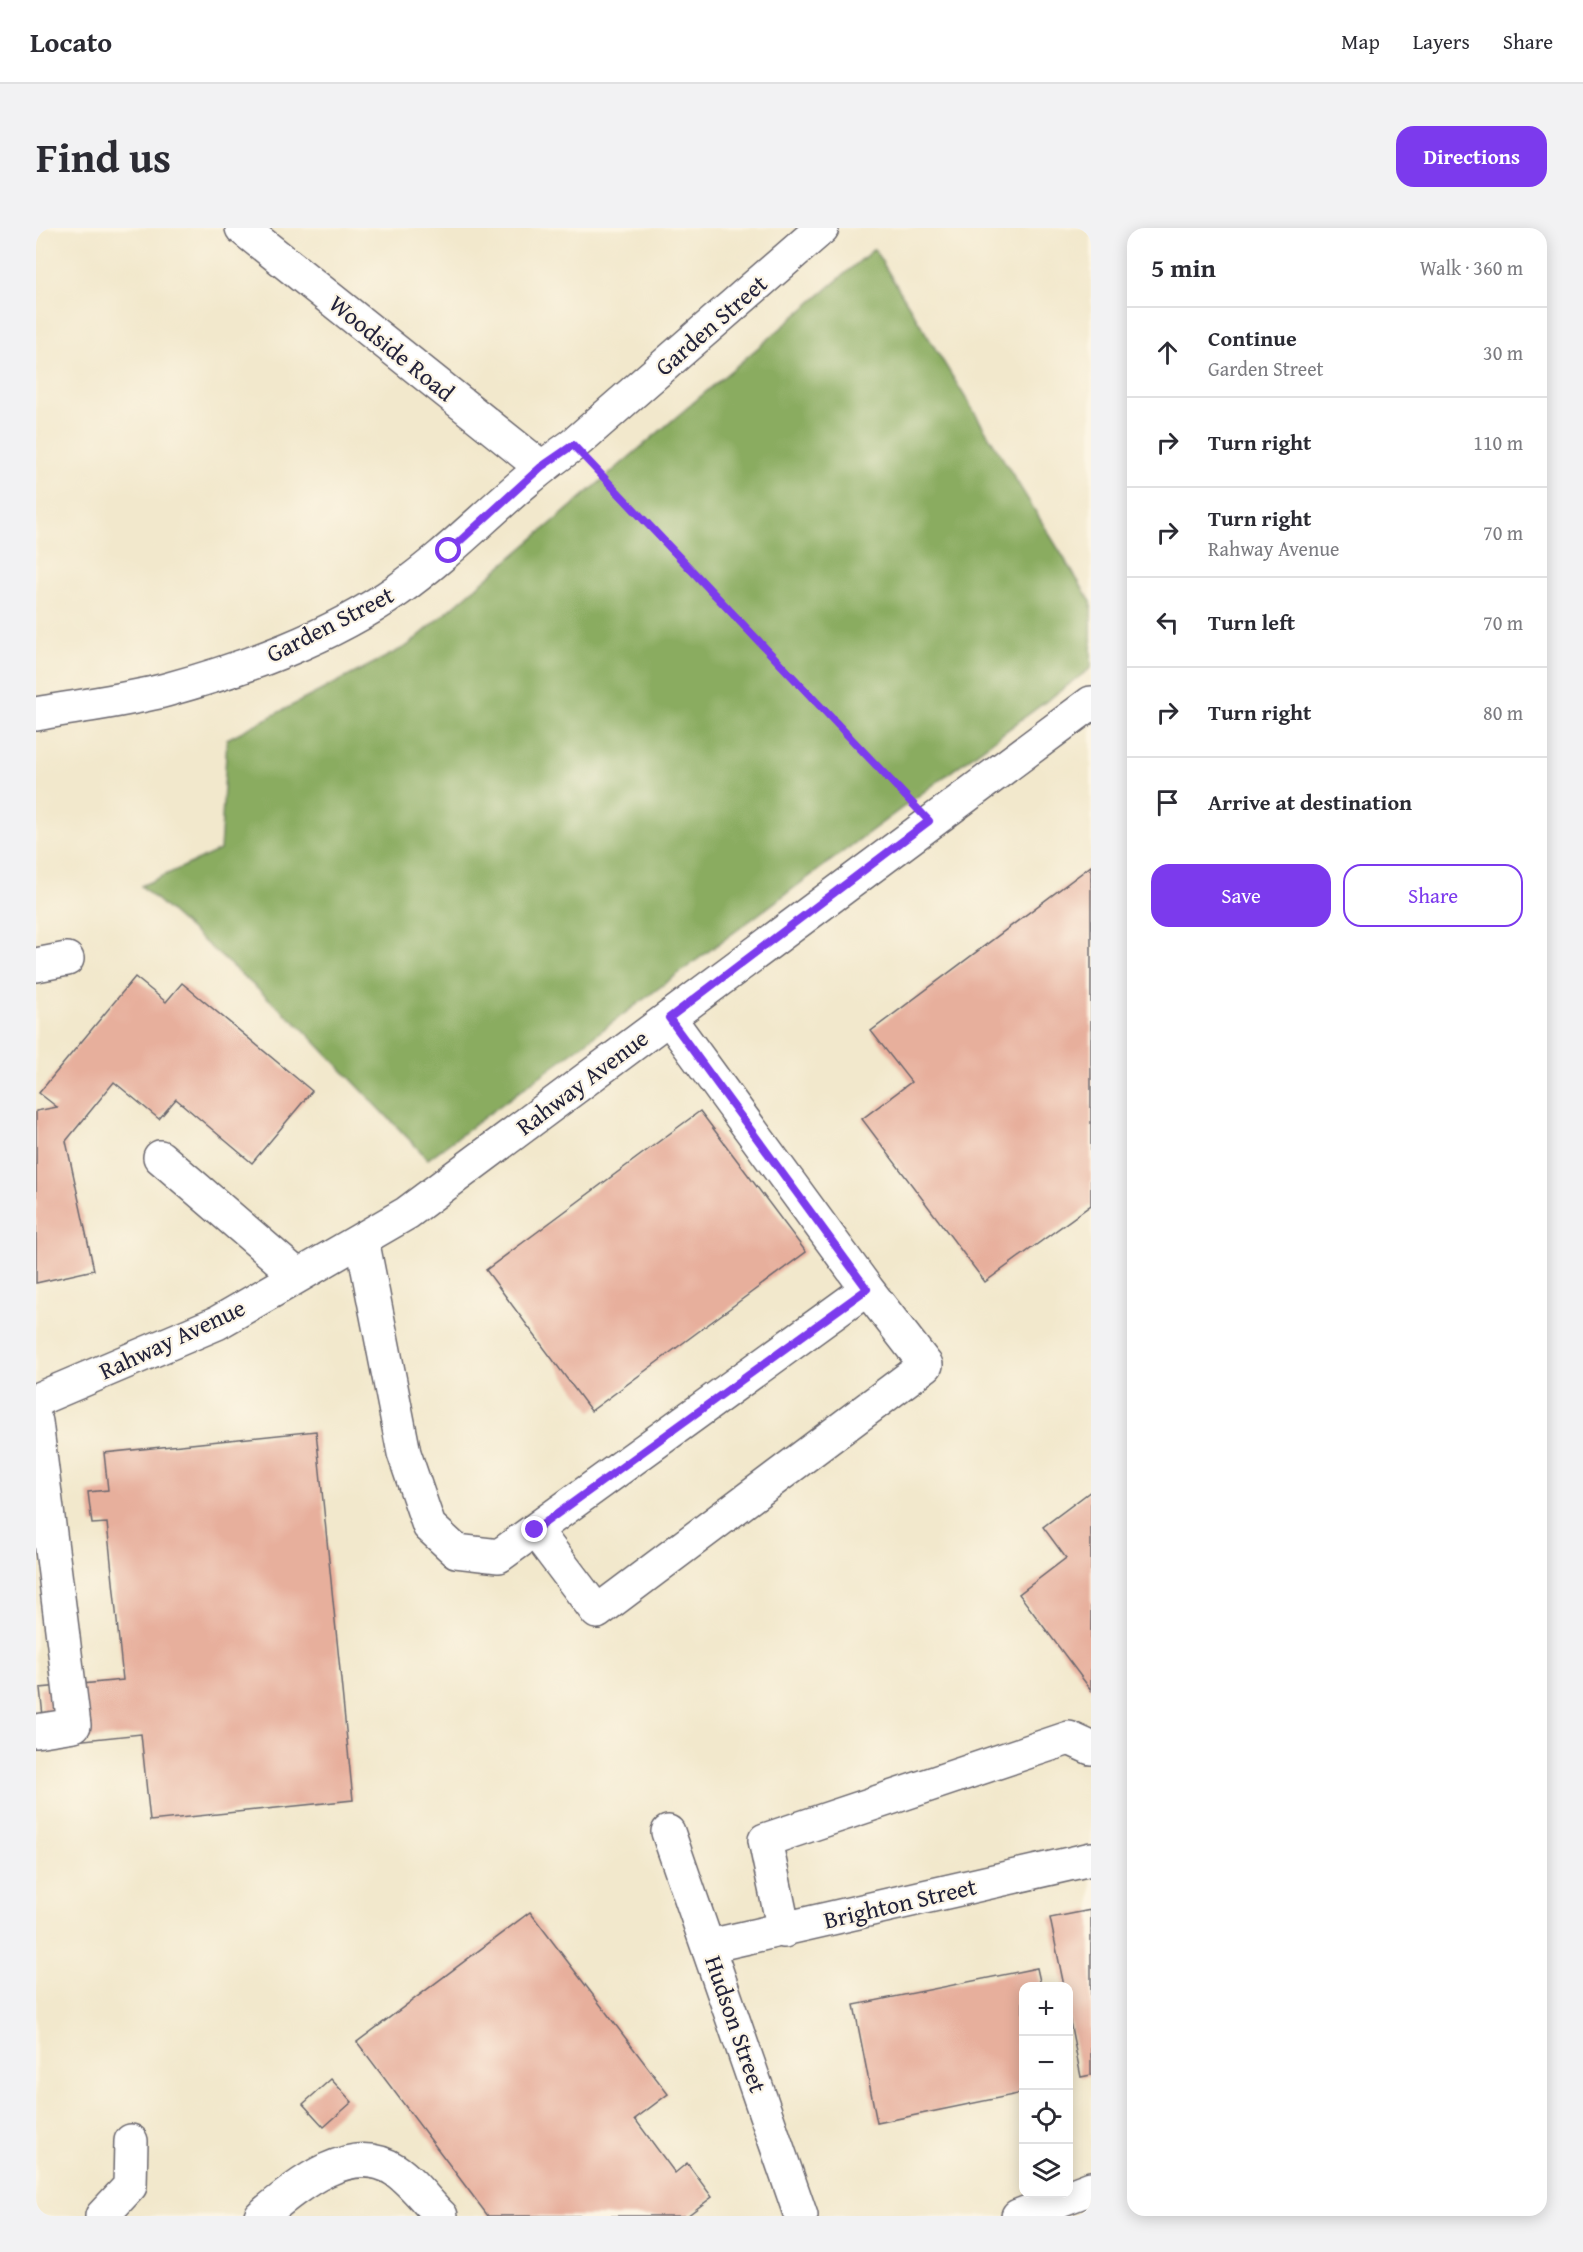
<!DOCTYPE html>
<meta charset="utf-8">
<style>
:root{--surface:#fff;--page:#f2f2f3;--text:#2b2b33;--muted:#7c7c81;--line:#e1e1e2;--accent:#7c3aed}
body{margin:0;font-family:"Gentium Book Plus",serif;background:var(--page);color:var(--text)}
.controls{position:absolute;right:18px;bottom:18px;display:grid;overflow:hidden;border-radius:12px;box-shadow:0 3px 15px #0003}
.controls button{width:54px;height:54px;display:grid;place-items:center;padding:0;border:0;border-bottom:2px solid var(--line);background:var(--surface);color:var(--text);font:30px sans-serif}
.stop{position:absolute;width:18px;height:18px;margin:-14px;border:4px solid #7c3aed;border-radius:50%;background:#fff}
.stop.end{background:#7c3aed;border-color:#fff;box-shadow:0 2px 6px #0008}
.list{margin:0;padding:0;list-style:none}
h2{display:flex;justify-content:space-between;align-items:center;height:78px;margin:0;padding:0 24px;font-size:26px}
h2 small{font-size:20px;font-weight:400;color:var(--muted)}
.list li{display:grid;grid-template-columns:39px 1fr auto;gap:18px;align-items:center;box-sizing:border-box;height:90px;padding:0 24px;border-top:2px solid var(--line)}
.list b{display:block;font-size:22px;white-space:nowrap}
.list p{margin:0;font-size:20px;white-space:nowrap;color:var(--muted)}
.list em{font-size:20px;font-style:normal;color:var(--muted)}
.actions{display:flex;gap:12px;padding:18px 24px}
.actions a{flex:1;padding:14px 0;border:2px solid var(--accent);border-radius:18px;text-align:center;font-size:21px;color:var(--accent)}
.actions .main{background:var(--accent);color:#fff}
.icon{flex:none;width:33px;height:33px;fill:none;stroke:currentColor;stroke-width:2;stroke-linecap:round;stroke-linejoin:round}
.map{position:relative;flex:none;width:1055px;height:1988px;overflow:hidden;border-radius:18px}
header{display:flex;align-items:center;gap:36px;box-sizing:border-box;height:84px;padding:0 30px;background:var(--surface);border-bottom:2px solid var(--line)}
header strong{font-size:28px}
nav{display:flex;gap:33px;margin-inline-start:auto;font-size:21px}
.intro{display:flex;align-items:center;justify-content:space-between;box-sizing:border-box;height:144px;padding:0 36px}
h1{margin:0;font-size:42px}
.button{padding:15px 27px;border-radius:18px;background:var(--accent);color:#fff;font-size:21px;font-weight:700}
main{display:flex;gap:36px;padding:0 36px}
aside{flex:1;background:var(--surface);border-radius:18px;box-shadow:0 3px 15px #0003}
.map>svg:first-child{display:block}
</style>
<header>
<strong>Locato</strong>
<nav><a>Map</a><a>Layers</a><a>Share</a></nav>
</header>
<div class="intro"><h1>Find us</h1><a class="button">Directions</a></div>
<main>
<div class="map">
<svg width="1055" height="1988" viewBox="0 0 1055 1988">
<rect width="100%" height="100%" fill="#fcf5e5"/>
<filter id="ink" filterUnits="userSpaceOnUse"><feTurbulence type="fractalNoise" baseFrequency=".0167" numOctaves="2"/><feDisplacementMap in="SourceGraphic" scale="12" xChannelSelector="R" yChannelSelector="G"/><feConvolveMatrix kernelMatrix="1 2 1 2 8 2 1 2 1" color-interpolation-filters="sRGB"/></filter>
<filter id="wash" filterUnits="userSpaceOnUse"><feTurbulence type="fractalNoise" baseFrequency=".008" numOctaves="4" result="noise"/><feDisplacementMap in="SourceGraphic" scale="24" xChannelSelector="R" yChannelSelector="G"/><feGaussianBlur stdDeviation="1.35" result="paint"/><feColorMatrix in="noise" values="0 0 0 0 0 0 0 0 0 0 0 0 0 0 0 0 0 1.4 0 .05"/><feComposite in="paint" operator="in"/></filter>
<g filter="url(#wash)">
<rect width="100%" height="100%" fill="#f2e8cc"/>
<!-- forest -->
<path fill="#8aac61" stroke="#56674e" stroke-width="1.5" d="M838 21 1055 374V440L392 931 268 802 105 658 184 622 191 511 371 418Z"/>
<g id="blocks">
<!-- building -->
<path fill="#e7af9c" d="M1055 638V977L949 1054 826 891 875 854 835 803Z
M99 749 130 774 146 755 276 863 216 935 140 871 123 891 78 854 30 913 58 1042 0 1055V883L21 879 3 865Z
M664 883 770 1024 555 1183 450 1042Z
M280 1203 317 1572 114 1593 105 1506 10 1516 4 1460 87 1452 71 1295 56 1296 52 1264 72 1262 68 1225Z
M1055 1263V1462L983 1366 1030 1330 1007 1299Z
M1055 1682V1847L1045 1849 1032 1784V1758H1028L1014 1690Z
M494 1684 632 1866 599 1891 639 1945 651 1935 676 1969 651 1988H452L321 1814Z
M1001 1740 1005 1758H987V1865L841 1895 818 1777Z
M295 1851 316 1874 288 1899 267 1876Z"/>
</g>
</g>
<g filter="url(#ink)">
<use href="#blocks" fill-opacity="0" stroke="#6b676e" stroke-width="1.5"/>
<g fill="none" stroke-linecap="round" stroke-linejoin="round">
<!-- minor casing -->
<g stroke="#6b676e" stroke-width="36">
<path id="minor" d="M206 0 505 239
M0 486C43 478 88 473 130 462 210 440 294 410 362 362 424 318 474 260 537 217L786 0
M0 737 31 731
M124 929 262 1048
M326 1011 368 1225 393 1298 420 1323 463 1328 831 1061 633 790
M0 1172 181 1095 371 985 1055 475
M0 1194 38 1497 0 1503
M499 1302 561 1384 890 1137 831 1061
M632 1604 765 1988
M748 1703 729 1612 1033 1510 1055 1520
M673 1718 1055 1631
M66 1988 94 1958 95 1913
M225 1988C259 1960 314 1912 359 1942 376 1953 391 1974 405 1988
M982 1988 1055 1960"/>
</g>
<!-- path -->
<path stroke="#6b676e" stroke-width="4" stroke-dasharray="4.5 4.5" stroke-linecap="butt" d="M558 240 873 571"/>
<!-- minor -->
<use href="#minor" stroke="#fff" stroke-width="33"/>
</g>
</g>
<g fill="none" stroke-linecap="round" stroke-linejoin="round" filter="url(#ink)">
<!-- route -->
<path stroke="#7c3aed" stroke-width="8" d="M413 323 505 239 537 217 893 593 633 790 831 1061 499 1302"/>
</g>
<g text-anchor="middle" dominant-baseline="central" stroke-width="4.5" stroke-linejoin="round" paint-order="stroke">
<!-- street labels -->
<g font-size="24" fill="#22223b" stroke="#fcf5e5">
<text transform="translate(675 97) rotate(-41)">Garden Street</text>
<text transform="translate(356 120) rotate(39)">Woodside Road</text>
<text transform="translate(294 396) rotate(-27)">Garden Street</text>
<text transform="translate(546 854) rotate(-37)">Rahway Avenue</text>
<text transform="translate(136 1111) rotate(-25)">Rahway Avenue</text>
<text transform="translate(864 1675) rotate(-13)">Brighton Street</text>
<text transform="translate(700 1796) rotate(71)">Hudson Street</text>
</g>
</g>
</svg>
<div class="controls">
<button>+</button>
<button>−</button>
<button><svg class="icon" aria-label="locate" viewBox="0 0 24 24"><circle cx="12" cy="12" r="6"/><path d="M12 2v4M12 18v4M2 12h4M18 12h4"/></svg></button>
<button><svg class="icon" aria-label="layers" viewBox="0 0 24 24"><path d="M12 4l9 5-9 5-9-5zM3 14l9 5 9-5"/></svg></button>
</div>
<div class="stop" style="left:413px;top:323px"></div>
<div class="stop end" style="left:499px;top:1302px"></div>
</div>
<aside>
<h2>5 min<small>Walk · 360 m</small></h2>
<ul class="list">
<li><svg class="icon" aria-label="ahead" viewBox="0 0 24 24"><path d="M12 20V5M6 11l6-6 6 6"/></svg><div><b>Continue</b><p>Garden Street</p></div><em>30 m</em></li>
<li><svg class="icon" aria-label="right" viewBox="0 0 24 24"><path d="M7 20v-9h11M14 6l5 5-5 5"/></svg><div><b>Turn right</b></div><em>110 m</em></li>
<li><svg class="icon" aria-label="right" viewBox="0 0 24 24"><path d="M7 20v-9h11M14 6l5 5-5 5"/></svg><div><b>Turn right</b><p>Rahway Avenue</p></div><em>70 m</em></li>
<li><svg class="icon" aria-label="left" viewBox="0 0 24 24"><path d="M17 20v-9H6M10 6l-5 5 5 5"/></svg><div><b>Turn left</b></div><em>70 m</em></li>
<li><svg class="icon" aria-label="right" viewBox="0 0 24 24"><path d="M7 20v-9h11M14 6l5 5-5 5"/></svg><div><b>Turn right</b></div><em>80 m</em></li>
<li><svg class="icon" aria-label="arrive" viewBox="0 0 24 24"><path d="M6 21V4h12l-3 4 3 4H6"/></svg><div><b>Arrive at destination</b></div></li>
</ul>
<div class="actions"><a class="main">Save</a><a>Share</a></div>
</aside>
</main>
